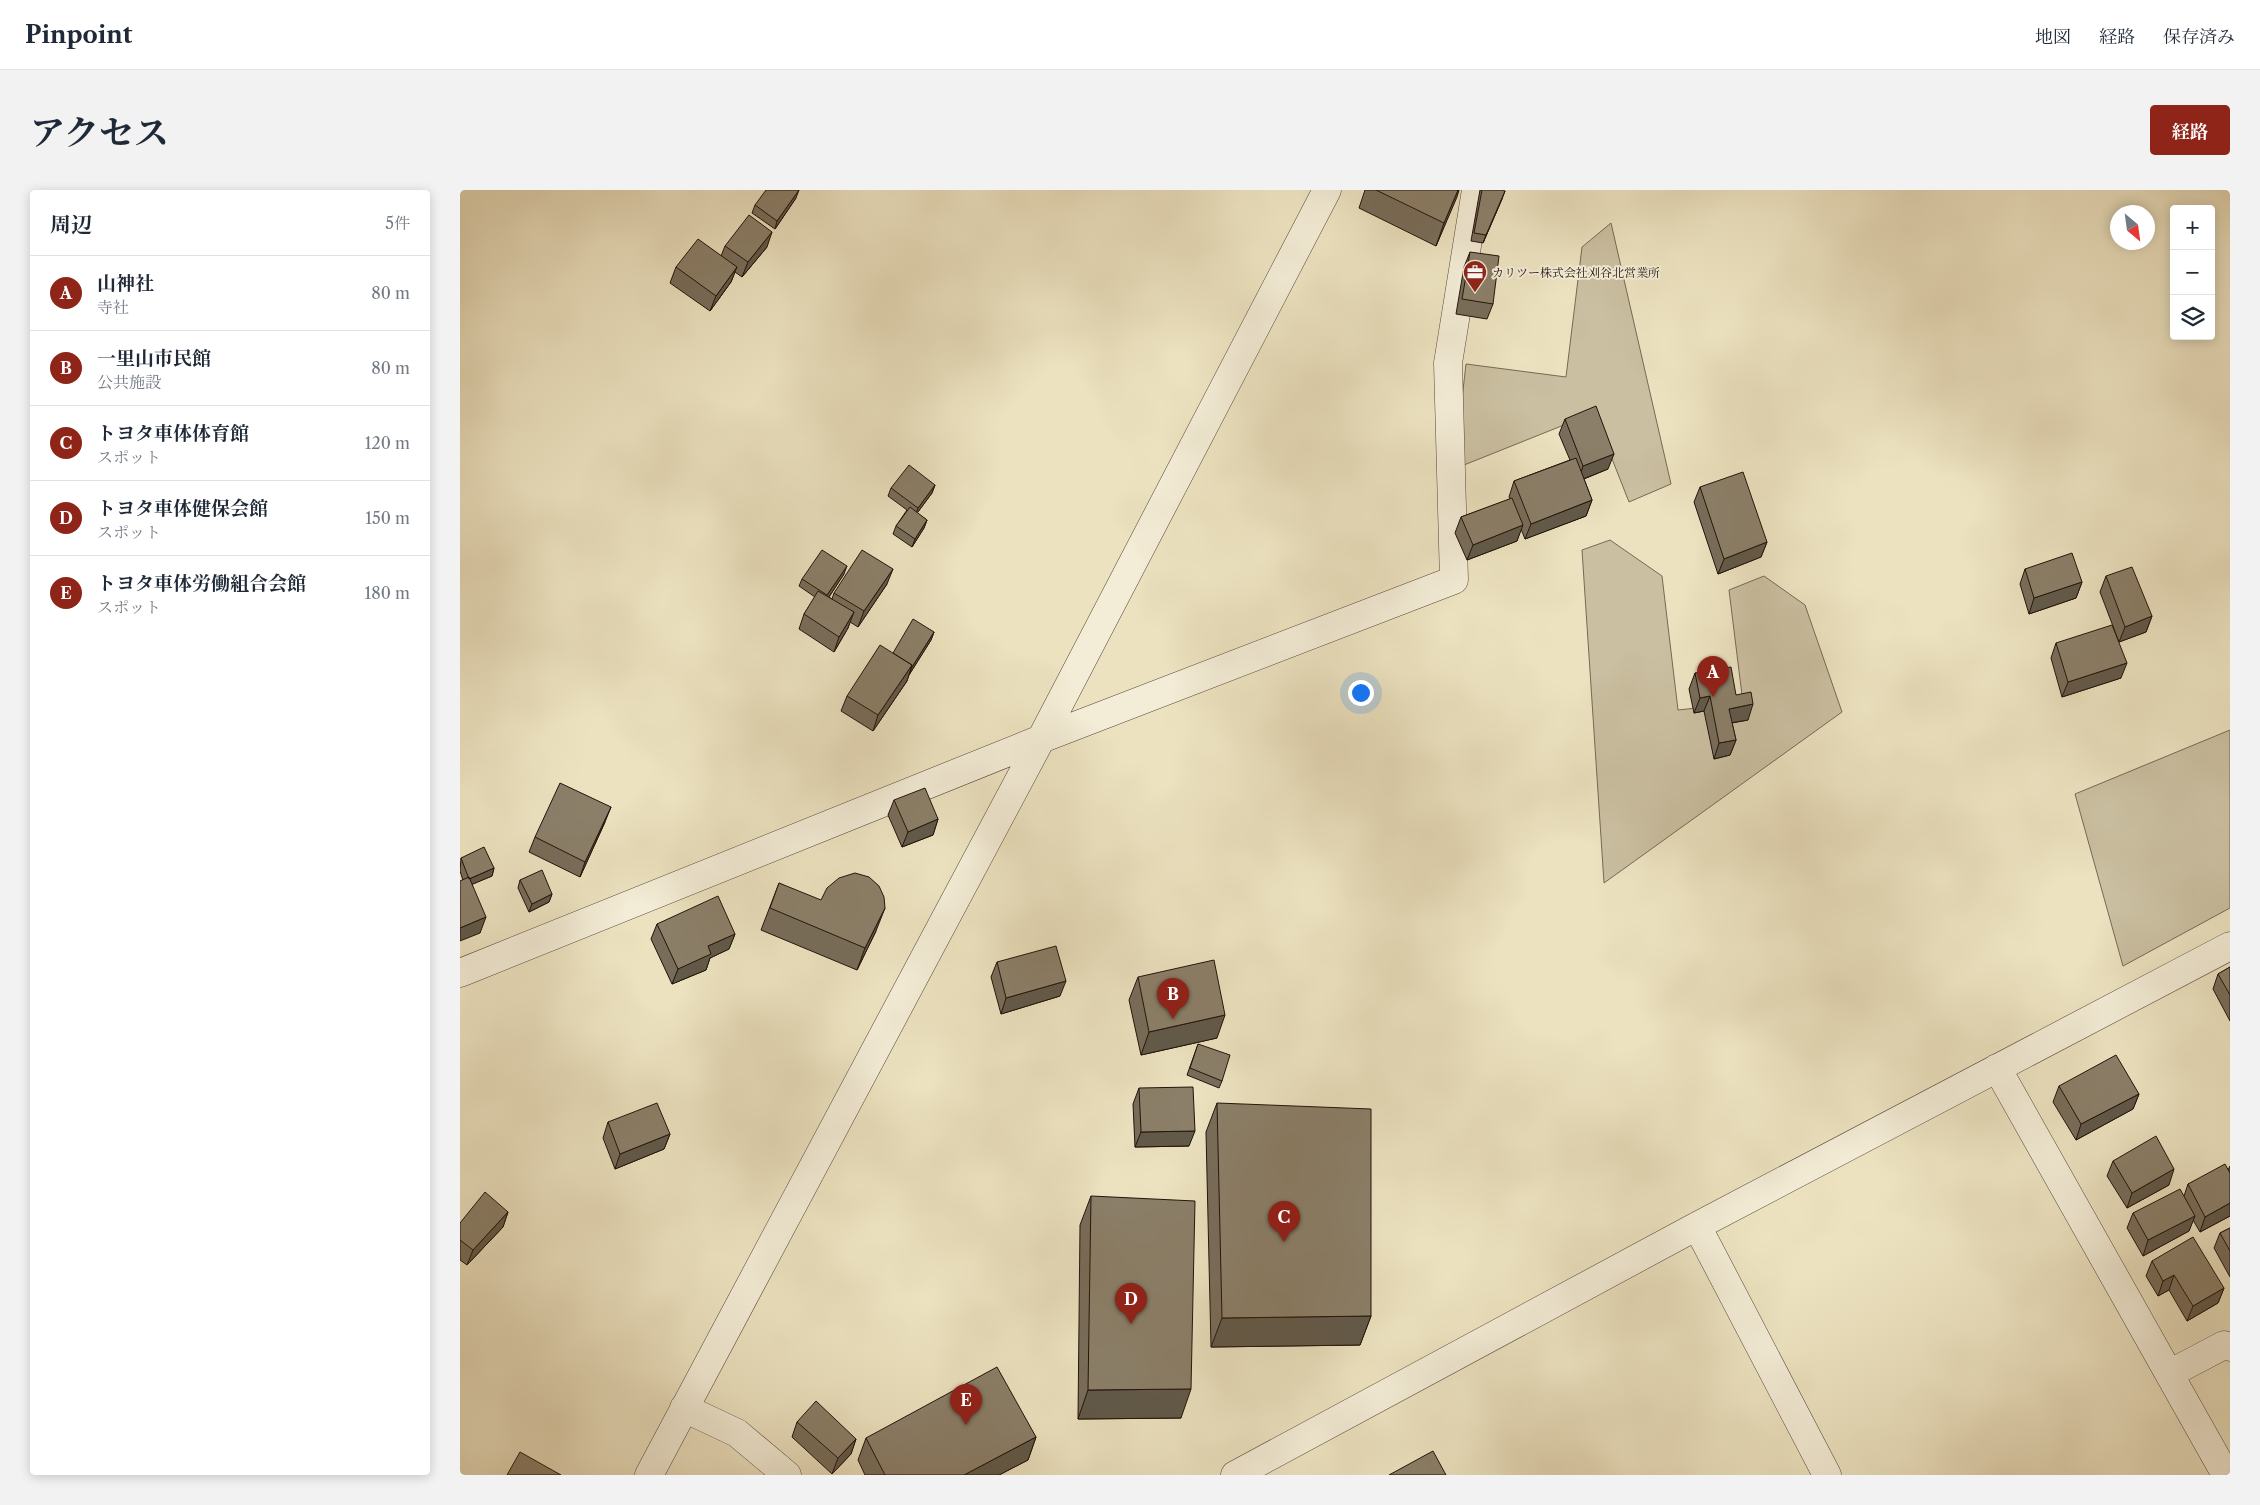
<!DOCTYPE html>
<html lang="ja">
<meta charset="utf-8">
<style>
:root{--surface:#fff;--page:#f2f2f3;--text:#1f2937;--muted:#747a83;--line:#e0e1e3;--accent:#8f2418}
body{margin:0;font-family:"Libre Caslon Text","Noto Serif JP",serif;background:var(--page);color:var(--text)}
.controls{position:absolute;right:15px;top:15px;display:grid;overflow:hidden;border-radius:5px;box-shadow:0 2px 12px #0003}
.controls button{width:45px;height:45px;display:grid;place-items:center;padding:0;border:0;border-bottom:1px solid var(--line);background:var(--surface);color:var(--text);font:25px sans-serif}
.compass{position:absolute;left:1650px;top:15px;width:45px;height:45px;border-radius:50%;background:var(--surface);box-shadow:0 2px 12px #0003;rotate:151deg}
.you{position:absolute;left:900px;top:502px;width:18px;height:18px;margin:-12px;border:4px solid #fff;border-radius:50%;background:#1a73e8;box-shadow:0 0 0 8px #1a73e833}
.badge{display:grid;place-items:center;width:32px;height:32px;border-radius:50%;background:var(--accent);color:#fff;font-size:16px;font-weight:700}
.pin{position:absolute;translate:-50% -41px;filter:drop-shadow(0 1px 2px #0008)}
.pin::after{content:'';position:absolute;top:26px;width:18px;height:15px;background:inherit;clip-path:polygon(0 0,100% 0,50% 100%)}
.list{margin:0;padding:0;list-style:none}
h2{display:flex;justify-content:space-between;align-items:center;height:65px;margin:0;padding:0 20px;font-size:21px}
h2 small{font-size:16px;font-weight:400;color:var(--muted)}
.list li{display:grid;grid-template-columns:32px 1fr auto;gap:15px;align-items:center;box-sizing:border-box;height:75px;padding:0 20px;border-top:1px solid var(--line)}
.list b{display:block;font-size:19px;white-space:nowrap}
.list p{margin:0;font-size:16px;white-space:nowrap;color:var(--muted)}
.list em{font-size:16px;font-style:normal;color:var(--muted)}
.icon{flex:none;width:28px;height:28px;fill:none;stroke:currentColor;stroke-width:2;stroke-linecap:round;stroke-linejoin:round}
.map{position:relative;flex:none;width:1770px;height:1285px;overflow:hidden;border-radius:5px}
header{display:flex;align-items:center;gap:30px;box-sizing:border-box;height:70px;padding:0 25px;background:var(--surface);border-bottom:1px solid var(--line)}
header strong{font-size:24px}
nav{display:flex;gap:28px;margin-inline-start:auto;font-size:18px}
.intro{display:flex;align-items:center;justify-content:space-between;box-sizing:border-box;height:120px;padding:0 30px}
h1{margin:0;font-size:35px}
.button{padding:12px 22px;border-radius:5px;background:var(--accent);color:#fff;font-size:18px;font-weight:700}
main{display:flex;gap:30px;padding:0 30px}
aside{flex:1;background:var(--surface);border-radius:5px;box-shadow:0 2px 12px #0003}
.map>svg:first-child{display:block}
</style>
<header>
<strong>Pinpoint</strong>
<nav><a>地図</a><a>経路</a><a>保存済み</a></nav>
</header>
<div class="intro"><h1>アクセス</h1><a class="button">経路</a></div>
<main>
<aside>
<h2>周辺<small>5件</small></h2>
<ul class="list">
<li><span class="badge">A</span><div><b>山神社</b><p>寺社</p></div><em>80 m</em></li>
<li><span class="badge">B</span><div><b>一里山市民館</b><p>公共施設</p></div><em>80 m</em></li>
<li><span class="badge">C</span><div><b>トヨタ車体体育館</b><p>スポット</p></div><em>120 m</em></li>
<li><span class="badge">D</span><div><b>トヨタ車体健保会館</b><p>スポット</p></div><em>150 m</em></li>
<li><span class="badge">E</span><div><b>トヨタ車体労働組合会館</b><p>スポット</p></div><em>180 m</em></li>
</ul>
</aside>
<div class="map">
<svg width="1770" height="1285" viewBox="0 0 1770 1285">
<rect width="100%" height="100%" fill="#ece2c0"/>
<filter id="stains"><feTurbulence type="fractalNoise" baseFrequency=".004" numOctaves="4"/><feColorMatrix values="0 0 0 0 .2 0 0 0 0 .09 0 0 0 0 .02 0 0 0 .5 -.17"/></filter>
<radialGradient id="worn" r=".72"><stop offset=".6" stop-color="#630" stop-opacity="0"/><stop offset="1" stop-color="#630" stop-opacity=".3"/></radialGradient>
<!-- green -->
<path fill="#cabfa1" stroke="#766956" d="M1151 33 1211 294 1169 312 1134 223 994 279 1006 174 1106 187 1122 57Z
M1150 350 1202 386 1218 520 1283 513 1269 400 1304 386 1345 415 1382 522 1144 693 1122 360Z
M1770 540V718L1663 776 1615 604Z"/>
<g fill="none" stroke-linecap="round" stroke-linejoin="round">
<!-- minor casing -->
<g stroke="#544738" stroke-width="29">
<path id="minor" d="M0 783 581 549 994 390 988 173 1016 0
M1537 878 1766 1285
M1237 1036 1367 1285
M1709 1184 1764 1155 1770 1157
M224 1218 277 1243 327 1285
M189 1285 581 549 867 0
M775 1285 1237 1036 1770 756"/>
</g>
<!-- minor -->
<use href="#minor" stroke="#f3ecd6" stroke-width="28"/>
</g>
<!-- wall -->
<path fill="#786d5a" stroke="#22130a" d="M905 0H999L976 56 899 18Z
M1020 0H1043L1042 9 1023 53 1011 51Z
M336 8 315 39 292 23 295 15Z
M265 56 307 57 282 87 275 82 271 92 250 121 210 93 216 77 261 66Z
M1010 62 1033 114 1027 129 996 124 1004 77Z
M1105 229 1148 279 1124 289 1132 310 1126 326 1065 349 1061 339 1057 351 1007 370 995 343 1001 327 1050 309 1049 307 1054 291 1110 270 1099 244Z
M475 295 472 303 457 323 467 330 464 338 452 357 433 344 436 336 447 320 428 306 431 298Z
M1240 297 1307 352 1301 367 1258 384 1234 312Z
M1565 379 1622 392 1616 408 1569 424 1560 394Z
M384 384 369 407 372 409 374 403 427 394 398 437 390 432 388 438 374 462 339 439 344 424 355 407 339 396 342 389Z
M1646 386 1692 426 1686 442 1659 452 1640 402Z
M474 442 471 450 449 485 447 491 413 541 381 521 387 506 433 463Z
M1596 453 1661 488 1602 507 1591 468Z
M1235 483 1276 505 1288 530 1272 533 1276 550 1270 565 1254 569 1244 521 1234 523 1229 499Z
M434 610 478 629 473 645 442 657 428 625Z
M145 632 120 687 69 662 75 647Z
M1 668 34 678 32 686 12 694 20 743 0 681Z
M60 690 92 704 89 712 69 722 58 698Z
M319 693 416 741 397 780 301 740Z
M197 734 275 744 269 759 250 768 246 780 212 794 191 749Z
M537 772 600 806 541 824 531 787Z
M1770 777V831L1753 799 1758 784Z
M678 787 757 848 681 865 669 810Z
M738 854 762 891 759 898 727 885Z
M1599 896 1679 904 1673 919 1616 950 1593 912Z
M679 898 729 956 675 957 673 914Z
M757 913 911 1126 900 1155 751 1157 746 942Z
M148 932 210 944 204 959 155 979 143 948Z
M1653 971 1709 995 1667 1018 1647 986Z
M1770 976V1026L1740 1042 1733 1030 1729 1041 1683 1066 1667 1038 1673 1023 1724 1006 1728 994 1768 980Z
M631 1006 721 1228 618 1229 620 1035Z
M48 1022 43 1037 7 1075 0 1070V1033Z
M1770 1038V1087L1754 1058 1760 1043Z
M1692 1071 1764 1098 1758 1113 1727 1131 1709 1100 1698 1106 1686 1086Z
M337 1232 396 1249 391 1264 372 1284 332 1247Z
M576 1247 568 1270 539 1285H405L398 1270 406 1248Z"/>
<!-- shaded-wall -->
<path fill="#61594a" stroke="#22130a" d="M339 0 336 8 315 39 317 31Z
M998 0H999L997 7 976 56 984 33Z
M1045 1 1042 9 1023 53 1026 45Z
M312 42 307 57 282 87 288 72Z
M277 77 271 92 250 121 256 106Z
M1154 264 1148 279 1118 291 1123 276Z
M475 295 472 303 455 326 458 318Z
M1132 310 1126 326 1065 349 1071 334Z
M467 330 464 338 452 357 455 349Z
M1063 335 1057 351 1007 370 1013 355Z
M1307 352 1301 367 1258 384 1264 369Z
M387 376 384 384 365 413 367 405Z
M433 379 427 394 398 437 404 421Z
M1622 392 1616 408 1569 424 1574 408Z
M394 422 388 438 374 462 379 447Z
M1692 426 1686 442 1659 452 1665 437Z
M474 442 471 450 449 485 452 477Z
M1667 473 1661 488 1602 507 1608 492Z
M452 475 447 491 413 541 418 525Z
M1250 506 1244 521 1234 523 1240 508Z
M1293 514 1288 530 1264 534 1269 519Z
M1276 550 1270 565 1254 569 1259 553Z
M151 617 145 632 120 687 125 672Z
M478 629 473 645 442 657 448 642Z
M34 678 32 686 6 697 9 689Z
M92 704 89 712 69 722 72 714Z
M425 718 416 741 397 780 405 758Z
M26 727 20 743 0 751V738Z
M275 744 269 759 250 768 246 780 212 794 218 779 248 756Z
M606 791 600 806 541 824 546 808Z
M765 825 757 848 681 865 689 842Z
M1679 904 1673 919 1616 950 1621 934Z
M735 941 729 956 675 957 681 942Z
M210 944 204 959 155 979 160 964Z
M1714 979 1709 995 1667 1018 1672 1003Z
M1770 1013V1026L1740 1042 1745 1027Z
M48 1022 43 1037 7 1075 13 1060Z
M1735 1026 1729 1041 1683 1066 1688 1050Z
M1714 1085 1709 1100 1698 1106 1703 1091Z
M1764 1098 1758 1113 1727 1131 1733 1116Z
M911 1126 900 1155 751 1157 762 1128Z
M731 1199 721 1228 618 1229 628 1200Z
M576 1247 568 1270 539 1285H504Z
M396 1249 391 1264 372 1284 378 1268Z"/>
<!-- building -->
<path fill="#8b7f69" stroke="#22130a" d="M306 0H339L317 31 295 15Z
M916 0H998L984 33Z
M1022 0H1043L1045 1 1026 45 1014 43Z
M289 25 312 42 288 72 265 56Z
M238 49 277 77 256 106 216 77Z
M1010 62 1039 66 1033 114 1002 109Z
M1136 216 1154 264 1123 276 1105 229Z
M1116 268 1132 310 1071 334 1054 291Z
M449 275 475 295 458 318 431 298Z
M1283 282 1307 352 1264 369 1240 297Z
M1052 308 1063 335 1013 355 1001 327Z
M450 317 467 330 455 349 436 336Z
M362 360 387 376 367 405 342 389Z
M402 360 433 379 404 421 374 403Z
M1612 363 1622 392 1574 408 1565 379Z
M1672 377 1692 426 1665 437 1646 386Z
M358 401 394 422 379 447 344 424Z
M453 429 474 442 452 477H451L452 475 433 463Z
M1652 435 1667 473 1608 492 1596 453Z
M420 455 452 475 418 525 387 506Z
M1271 477 1276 505 1291 502 1293 514 1269 519 1276 550 1259 553 1250 506 1240 508 1235 483Z
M100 593 151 617 125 672 75 647Z
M465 598 478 629 448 642 434 610Z
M24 657 34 678 9 689 1 668Z
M82 680 92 704 72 714 60 690Z
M395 683 409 687 419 696 424 707 425 718 405 758 310 718 319 693 361 710 367 698 379 688Z
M9 687 26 727 0 738V691Z
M258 706 275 744 248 756 251 764 218 779 197 734Z
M596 756 606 791 546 808 537 772Z
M754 770 765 825 689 842 678 787Z
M1770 777V805L1758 784Z
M738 854 770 865 762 891 730 878Z
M1656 865 1679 904 1621 934 1599 896Z
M733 897 735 941 681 942 679 898Z
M197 913 210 944 160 964 148 932Z
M757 913 911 919V1126L762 1128Z
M1696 946 1714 979 1672 1003 1653 971Z
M1765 974 1770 983V1013L1745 1027 1728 994Z
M1720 999 1735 1026 1688 1050 1673 1023Z
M25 1002 48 1022 13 1060 0 1050V1033Z
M631 1006 735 1011 731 1199 628 1200Z
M1770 1038V1061L1760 1043Z
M1733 1047 1764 1098 1733 1116 1714 1085 1703 1091 1692 1071Z
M537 1177 576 1247 504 1285H425L406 1248Z
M356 1211 396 1249 378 1268 337 1232Z
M973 1261 986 1285H929Z
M60 1262 101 1285H47Z"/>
<!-- icons -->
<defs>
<g id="office-pin" transform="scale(1.25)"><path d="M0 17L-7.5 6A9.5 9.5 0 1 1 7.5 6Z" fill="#8f2418" stroke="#f3ecd6"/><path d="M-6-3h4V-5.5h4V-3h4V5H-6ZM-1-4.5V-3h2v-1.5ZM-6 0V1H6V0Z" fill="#fff"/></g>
</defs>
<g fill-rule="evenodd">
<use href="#office-pin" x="1015" y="82"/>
</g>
<g text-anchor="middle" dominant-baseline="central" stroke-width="4" stroke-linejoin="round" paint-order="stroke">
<!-- poi labels -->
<g font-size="12" fill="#22130a" stroke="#f3ecd6" text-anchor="start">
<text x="1032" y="82">カリツー株式会社刈谷北営業所</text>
</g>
</g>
<rect width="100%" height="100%" filter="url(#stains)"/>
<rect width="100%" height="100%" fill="url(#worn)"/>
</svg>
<div class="controls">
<button>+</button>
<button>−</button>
<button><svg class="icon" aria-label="layers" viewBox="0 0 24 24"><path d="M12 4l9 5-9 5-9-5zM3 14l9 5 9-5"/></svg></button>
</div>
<svg class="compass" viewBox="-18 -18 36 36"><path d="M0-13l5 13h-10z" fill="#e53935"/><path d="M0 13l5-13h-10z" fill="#747a83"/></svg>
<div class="you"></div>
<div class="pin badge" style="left:1253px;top:507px">A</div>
<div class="pin badge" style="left:713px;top:829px">B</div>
<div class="pin badge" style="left:824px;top:1052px">C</div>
<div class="pin badge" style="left:671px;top:1134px">D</div>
<div class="pin badge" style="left:506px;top:1235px">E</div>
</div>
</main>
